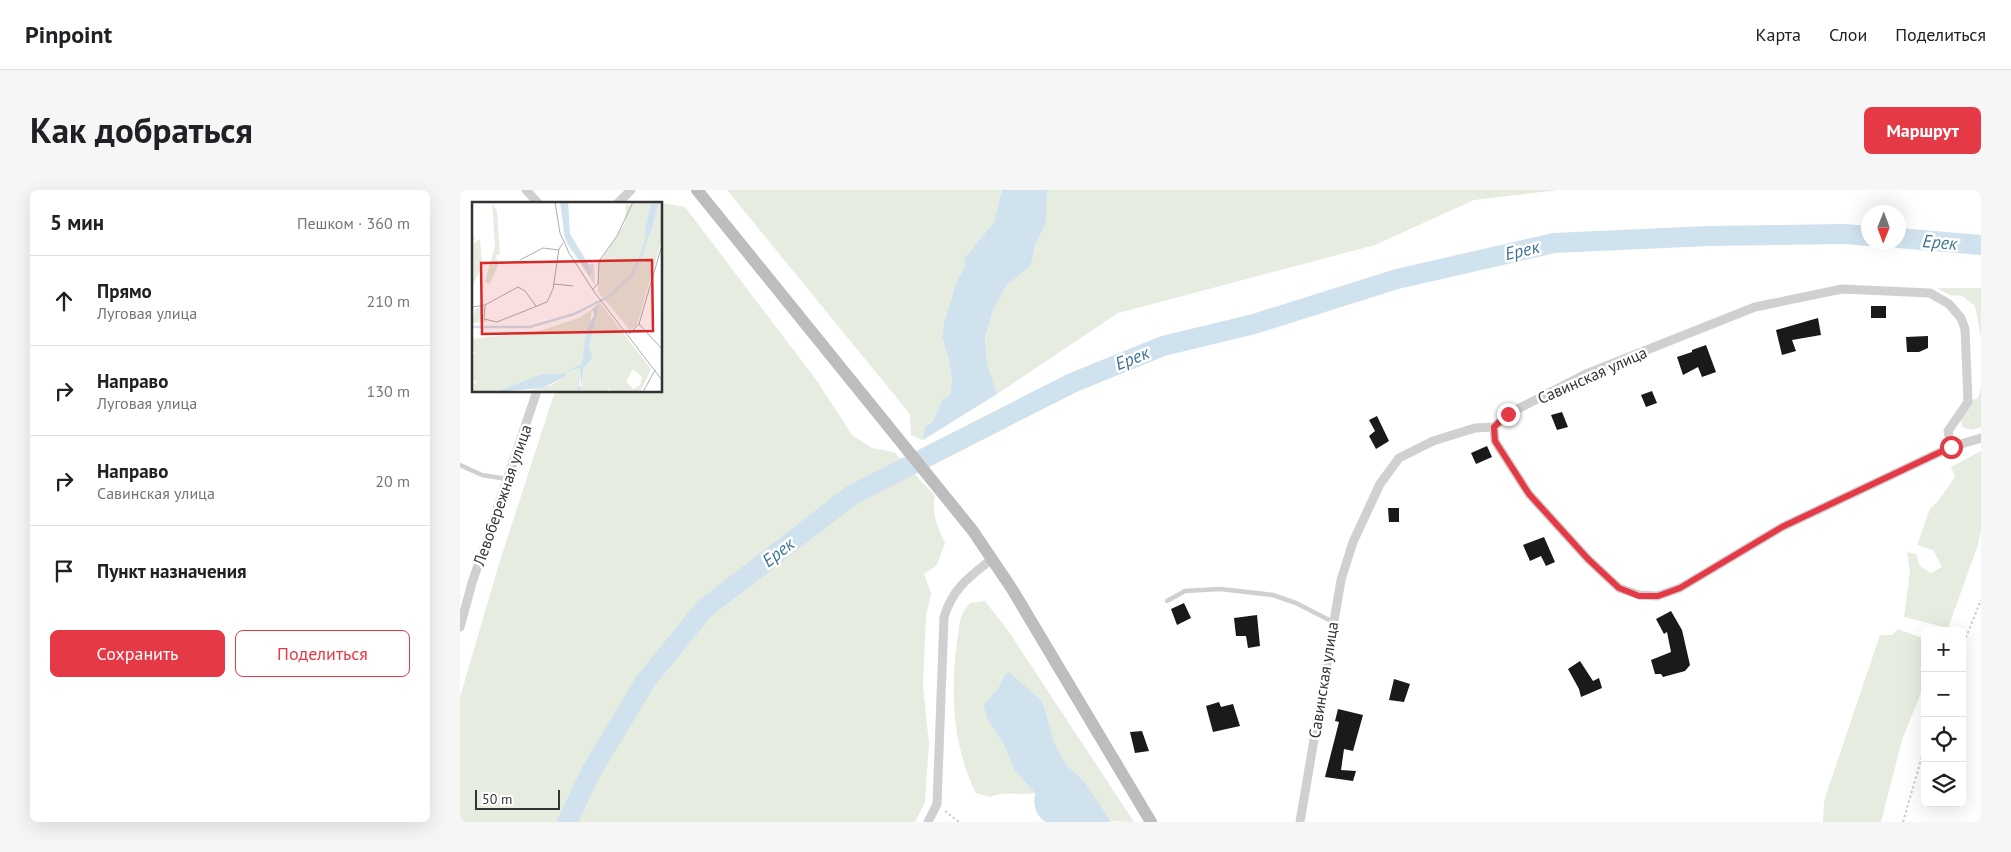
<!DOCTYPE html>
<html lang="ru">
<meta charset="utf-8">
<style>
:root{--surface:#fff;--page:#f6f6f6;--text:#202124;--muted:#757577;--line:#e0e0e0;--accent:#e63946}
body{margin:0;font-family:"PT Sans",sans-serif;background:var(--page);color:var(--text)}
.controls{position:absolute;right:15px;bottom:15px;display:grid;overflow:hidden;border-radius:8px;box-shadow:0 5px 20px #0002}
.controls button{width:45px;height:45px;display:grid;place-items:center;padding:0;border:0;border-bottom:1px solid var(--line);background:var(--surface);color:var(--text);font:25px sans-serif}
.compass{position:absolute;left:1401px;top:15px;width:45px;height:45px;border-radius:50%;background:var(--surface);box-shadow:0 5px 20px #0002;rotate:181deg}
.scale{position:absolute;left:15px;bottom:12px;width:85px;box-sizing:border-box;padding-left:5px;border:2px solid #333;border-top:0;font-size:14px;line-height:18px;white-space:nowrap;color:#333;-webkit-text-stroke:4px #fff;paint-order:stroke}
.stop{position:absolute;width:15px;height:15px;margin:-11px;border:4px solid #e63946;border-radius:50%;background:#fff}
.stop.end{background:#e63946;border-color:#fff;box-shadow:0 1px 5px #0008}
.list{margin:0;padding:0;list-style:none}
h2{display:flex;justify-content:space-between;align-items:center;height:65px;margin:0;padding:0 20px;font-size:21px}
h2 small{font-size:16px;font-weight:400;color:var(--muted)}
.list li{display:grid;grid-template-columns:32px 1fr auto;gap:15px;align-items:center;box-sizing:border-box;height:90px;padding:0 20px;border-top:1px solid var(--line)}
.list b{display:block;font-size:19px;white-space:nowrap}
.list p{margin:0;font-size:16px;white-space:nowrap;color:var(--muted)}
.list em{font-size:16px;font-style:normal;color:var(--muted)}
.actions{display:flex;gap:10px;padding:15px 20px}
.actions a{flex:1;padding:11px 0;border:1px solid var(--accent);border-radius:8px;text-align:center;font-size:18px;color:var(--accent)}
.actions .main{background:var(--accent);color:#fff}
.icon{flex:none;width:28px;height:28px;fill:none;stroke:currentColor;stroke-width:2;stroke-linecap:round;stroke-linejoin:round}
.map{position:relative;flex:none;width:1521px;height:632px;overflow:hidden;border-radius:8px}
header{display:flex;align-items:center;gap:30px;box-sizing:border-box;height:70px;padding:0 25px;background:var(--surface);border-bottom:1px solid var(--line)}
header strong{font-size:24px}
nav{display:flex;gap:28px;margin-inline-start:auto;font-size:18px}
.intro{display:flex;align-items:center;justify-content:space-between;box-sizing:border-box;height:120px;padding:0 30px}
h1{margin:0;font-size:35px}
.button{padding:12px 22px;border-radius:8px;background:var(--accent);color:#fff;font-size:18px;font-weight:700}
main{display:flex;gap:30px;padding:0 30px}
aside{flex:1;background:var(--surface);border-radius:8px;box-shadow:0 5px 20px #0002}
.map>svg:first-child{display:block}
</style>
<header>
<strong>Pinpoint</strong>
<nav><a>Карта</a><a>Слои</a><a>Поделиться</a></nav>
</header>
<div class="intro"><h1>Как добраться</h1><a class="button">Маршрут</a></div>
<main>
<aside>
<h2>5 мин<small>Пешком · 360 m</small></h2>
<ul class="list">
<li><svg class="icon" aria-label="ahead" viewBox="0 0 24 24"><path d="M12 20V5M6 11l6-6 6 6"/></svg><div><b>Прямо</b><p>Луговая улица</p></div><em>210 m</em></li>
<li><svg class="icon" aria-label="right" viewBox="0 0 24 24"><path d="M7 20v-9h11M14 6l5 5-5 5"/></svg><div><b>Направо</b><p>Луговая улица</p></div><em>130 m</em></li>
<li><svg class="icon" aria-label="right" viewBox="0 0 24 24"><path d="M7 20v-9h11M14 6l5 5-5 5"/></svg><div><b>Направо</b><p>Савинская улица</p></div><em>20 m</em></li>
<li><svg class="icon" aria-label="arrive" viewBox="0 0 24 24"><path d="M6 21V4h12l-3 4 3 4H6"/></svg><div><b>Пункт назначения</b></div></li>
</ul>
<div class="actions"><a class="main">Сохранить</a><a>Поделиться</a></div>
</aside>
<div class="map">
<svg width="1521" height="632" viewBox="0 0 1521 632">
<rect width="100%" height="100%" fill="#fff"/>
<!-- green -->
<path fill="#e6ecdf" d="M267 0H542L534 32 504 69 505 76 496 93 484 133 482 148 488 166 492 190 490 205 483 209 473 231 465 237 463 250 451 245 450 224Z
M587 0H1099L1014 10 915 55 658 123 537 204 527 173 525 150 533 120 546 95 571 75 587 9Z
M201 13 225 17 357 191 392 245 412 258 434 262 475 306C471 323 478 337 485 353L477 375 464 384 471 403 466 426 463 496 469 553 465 612 455 632H0V507L38 377 95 201H201V14H198Z
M1477 98H1521V147L1515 116 1502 106 1490 105Z
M1521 197V237L1511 240 1502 237 1501 228 1510 211 1518 208Z
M1521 261V340L1518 355 1488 438 1444 427 1450 382 1447 362 1456 364 1460 376 1471 383 1482 377 1473 360 1457 355 1470 319 1479 310 1495 287 1491 277Z
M525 411 549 442 674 632 649 631 624 591 606 575 594 552 583 512 549 483 545 485 537 500 525 514 526 527 544 555 555 581 575 603C560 606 545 600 530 607L516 603C493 557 490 502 497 452 500 435 498 426 510 413Z
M1438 439 1465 449V493L1442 550 1421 632H1363L1364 611 1420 445H1432Z"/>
<!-- water -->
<path fill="#cfe2ee" d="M542 0H587L586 32 576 53 571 75 546 96 533 120 525 149 527 173 537 204 463 250 465 237 473 231 483 209 490 205 492 190 488 166 482 148 484 133 496 93 505 76 504 69 534 32Z
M549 482 583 512 594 552 606 575 624 591 651 632H586C575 626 573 614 575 603L555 581 544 555 526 527 524 514 537 500 545 485Z"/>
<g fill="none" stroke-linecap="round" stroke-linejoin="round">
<!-- river -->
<path stroke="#cfe2ee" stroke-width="20" d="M1438 48 1521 55
M107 632 131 582 185 492 244 419 392 305 612 193 703 156 794 134 937 89 1094 53 1248 46 1385 44 1408 46"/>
</g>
<!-- building -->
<path fill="#1a1a1a" d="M1411 116H1426V128H1411Z
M1358 128 1361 145 1332 150 1336 161 1322 165 1316 140Z
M1468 146V158L1459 162H1447L1446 147Z
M1246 155 1256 182 1242 187 1238 177 1223 185 1217 167 1232 162V160Z
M1192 201 1197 213 1186 217 1181 205Z
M1102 222 1108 237 1097 240 1091 225Z
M917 226 929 251 916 259 909 246 915 241 909 230Z
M1027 256 1032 267 1016 274 1011 263Z
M928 318H939V332H929Z
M1084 347 1095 372 1086 376 1081 366 1070 371 1063 355Z
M724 413 731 428 717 435 711 419Z
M1211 421 1222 440 1230 475 1225 481 1203 487 1201 484H1195L1191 470 1211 462 1207 442 1204 444 1196 429Z
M797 425 800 456 788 458 786 446H776L774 428Z
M1120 471 1133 491 1139 488 1142 498 1121 507 1119 499 1108 479Z
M934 489 950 494 944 512 929 510Z
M759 512 761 517 773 514 780 536 753 542 746 516Z
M878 519 903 525 893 561 884 559 881 580 896 581 893 591 865 587 879 532 875 531Z
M682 541 689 561 675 563 670 542Z"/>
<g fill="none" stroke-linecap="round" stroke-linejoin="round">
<!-- path -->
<path stroke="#cdcdcd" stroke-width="2" stroke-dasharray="2.5 2.5" stroke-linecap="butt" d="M1502 457 1521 410
M485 621 499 632
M1443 632 1465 556"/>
<!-- lane -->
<path stroke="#d0d0d0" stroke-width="4.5" d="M0 275 22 285 47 289
M707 411 725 401 760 399 813 405 836 413 873 432"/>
<!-- street -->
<path stroke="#d0d0d0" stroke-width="9" d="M66 0 79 14
M157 14 171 0
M1034 237 1035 251 1069 304 1128 369 1159 398 1179 405 1197 406 1220 398 1322 337 1491 257 1521 248
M0 437 12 393 77 201
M468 632 477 614 484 427C493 398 509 387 532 369
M840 632 881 390 893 352 920 294 939 268 973 251 1015 238 1034 237 1048 224 1126 184 1295 117 1382 99 1470 103 1489 114 1501 128 1505 139 1508 212 1488 241 1491 257"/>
<!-- secondary -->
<path stroke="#bdbdbd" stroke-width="12" d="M237 0 513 341 552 399 691 632"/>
</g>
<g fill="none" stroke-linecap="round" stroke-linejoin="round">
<!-- route -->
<path stroke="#e63946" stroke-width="6" d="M1048 224 1034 237 1035 251 1069 304 1128 369 1159 398 1179 406H1198L1220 398 1322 337 1491 257"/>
</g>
<g text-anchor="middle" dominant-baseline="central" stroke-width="5" stroke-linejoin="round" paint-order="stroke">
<!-- street labels -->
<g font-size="16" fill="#333" stroke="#fff">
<text transform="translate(1132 185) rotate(-24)">Савинская улица</text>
<text transform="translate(42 305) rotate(-71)">Левобережная улица</text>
<text transform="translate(863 490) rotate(-81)">Савинская улица</text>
</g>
<!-- water labels -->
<g font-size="18" font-style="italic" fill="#3f7597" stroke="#fff">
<text transform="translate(1480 52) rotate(5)">Ерек</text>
<text transform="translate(1062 60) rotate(-13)">Ерек</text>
<text transform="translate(672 168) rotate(-22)">Ерек</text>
<text transform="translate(318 362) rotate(-38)">Ерек</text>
</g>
</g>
<!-- overview -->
<g transform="translate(12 12)">
<rect width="190" height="190" fill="#fff"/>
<path d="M20 0 25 9 28 52 24 53 26 63 18 82 13 80 23 44ZM86 0 93 36 119 75 121 70 115 62H122L123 83 93 39ZM160 0H179L172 32 178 34 187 0H190V37L168 113 164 124 158 128 126 90 127 61 153 21 154 1 158 4ZM3 34 1 42 8 37 10 60 6 61 8 69 0 84V36ZM128 101 179 167 168 190H138V184L136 190H51L79 183 93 175 95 170 109 166 107 186H110L112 166 119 159 117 144ZM161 167 170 175 168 183 161 187 154 179ZM12 105 9 113 15 120 0 121 3 107ZM120 107 113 157 107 163 92 171 70 172 23 190H0V182L5 181 0 177V152L4 151 0 149V137L67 129 107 116Z" fill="#e6ecdf" fill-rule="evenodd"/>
<path d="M88 0H96L98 32 121 70 118 75 93 36ZM179 0H187L178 34 172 32ZM128 101 117 144 120 157 112 166 109 187 102 190 109 183 108 166 95 170 93 175 70 186 23 190 70 172 92 171 110 161 115 126 122 113 120 107Z" fill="#cfe2ee"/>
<path fill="none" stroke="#cfe2ee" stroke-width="2.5" d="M0 125H58L102 112 136 95 159 74 170 52 176 30"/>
<path fill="none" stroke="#adadad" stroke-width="1" d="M83 0 88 31 97 51 123 91 190 178M48 58 71 46 87 48M82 82 101 84M120 88 126 82 127 59 145 34 161 0M13 103 12 117 25 120 75 100 81 87 87 47 91 41M0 105 13 103 46 85 53 89 64 104M167 122 190 147M157 132 167 122 190 43M171 190 183 168"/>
<path fill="#d62828" fill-opacity="0.15" stroke="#d62828" stroke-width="2.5" d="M180 58 181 129 10 132 9 61Z"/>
<rect width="190" height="190" fill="none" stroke="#333" stroke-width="2.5"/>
</g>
</svg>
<div class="controls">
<button>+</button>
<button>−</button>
<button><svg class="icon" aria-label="locate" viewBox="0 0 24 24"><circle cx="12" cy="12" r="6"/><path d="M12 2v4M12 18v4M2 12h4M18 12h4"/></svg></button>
<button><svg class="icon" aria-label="layers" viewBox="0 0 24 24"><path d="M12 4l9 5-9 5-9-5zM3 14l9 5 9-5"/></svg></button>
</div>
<svg class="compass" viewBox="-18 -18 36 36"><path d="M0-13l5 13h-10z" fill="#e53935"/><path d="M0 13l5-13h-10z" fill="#757577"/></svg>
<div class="scale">50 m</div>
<div class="stop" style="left:1491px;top:257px"></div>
<div class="stop end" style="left:1048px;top:224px"></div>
</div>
</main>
